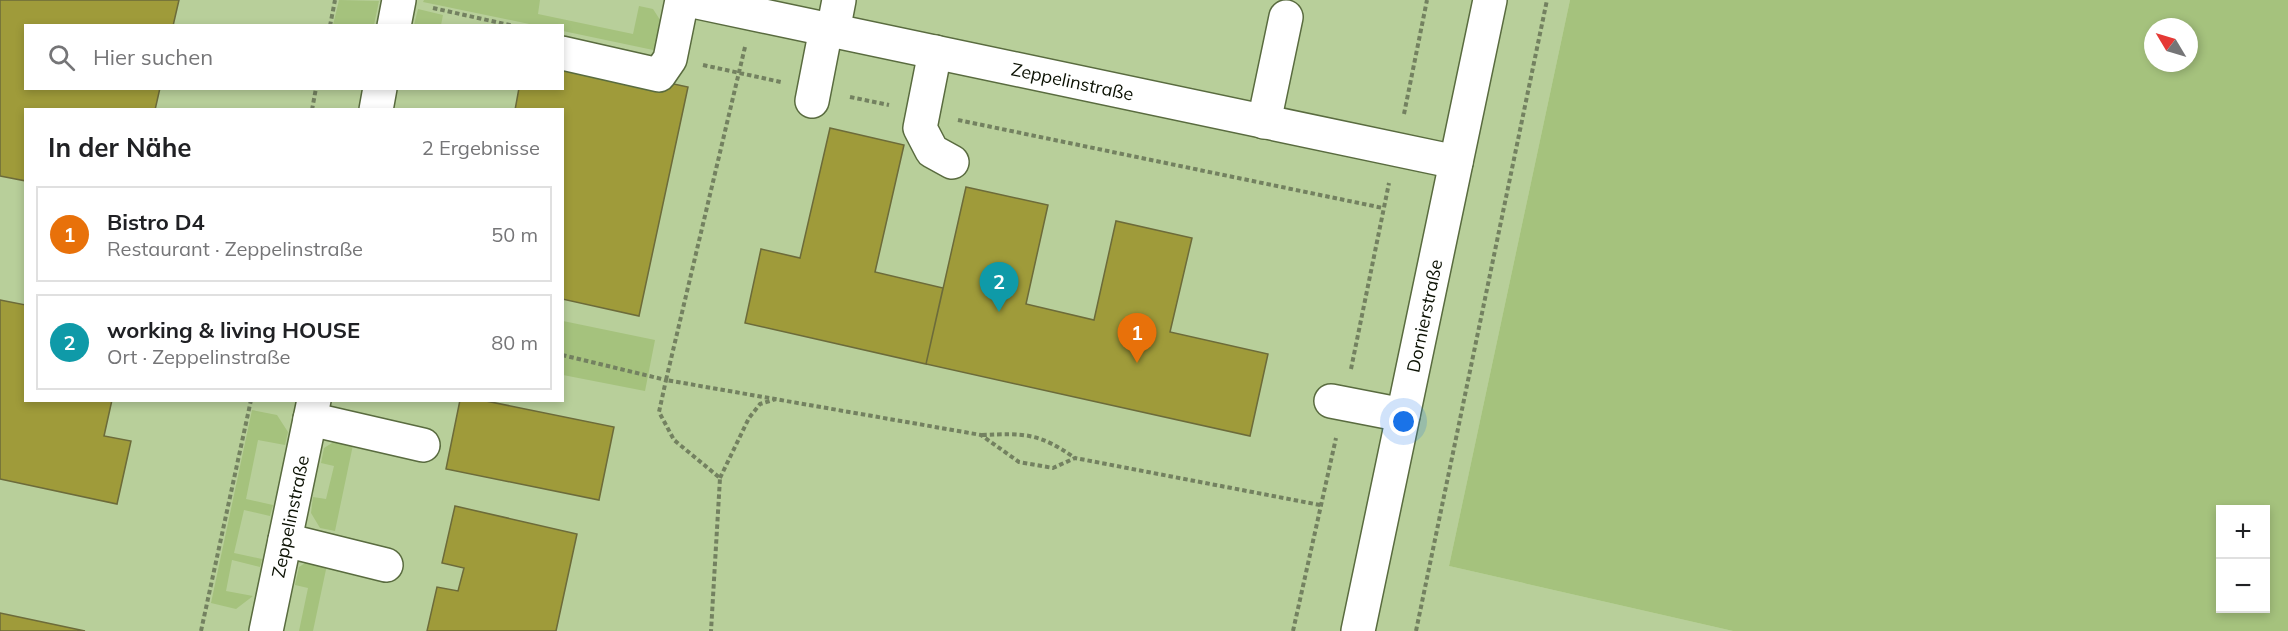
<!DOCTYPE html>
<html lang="de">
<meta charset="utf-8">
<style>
:root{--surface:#fff;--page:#f2f2f2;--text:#202124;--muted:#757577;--line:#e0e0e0;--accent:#8442b7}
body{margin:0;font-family:Mulish,sans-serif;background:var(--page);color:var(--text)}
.controls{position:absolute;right:18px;bottom:18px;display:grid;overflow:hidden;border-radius:0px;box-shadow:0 3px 9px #0003}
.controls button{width:54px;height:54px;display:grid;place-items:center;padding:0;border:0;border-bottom:2px solid var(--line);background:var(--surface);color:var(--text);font:30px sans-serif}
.compass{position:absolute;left:2144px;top:18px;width:54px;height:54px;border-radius:50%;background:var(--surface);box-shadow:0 3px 9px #0003;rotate:308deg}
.you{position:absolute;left:1404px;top:422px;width:21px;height:21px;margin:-15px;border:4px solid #fff;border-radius:50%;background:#1a73e8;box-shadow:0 0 0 9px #1a73e833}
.badge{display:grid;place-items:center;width:39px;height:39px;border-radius:50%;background:var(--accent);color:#fff;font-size:20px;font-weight:700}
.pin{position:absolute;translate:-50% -50px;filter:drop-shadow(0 2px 3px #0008)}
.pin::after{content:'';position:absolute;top:32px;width:21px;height:18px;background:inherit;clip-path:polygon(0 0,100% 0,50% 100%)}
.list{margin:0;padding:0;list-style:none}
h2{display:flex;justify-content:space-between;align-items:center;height:78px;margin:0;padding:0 24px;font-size:26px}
h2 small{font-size:20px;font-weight:400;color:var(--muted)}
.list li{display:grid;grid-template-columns:39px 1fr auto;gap:18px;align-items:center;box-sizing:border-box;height:96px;margin:0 12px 12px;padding:0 12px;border:2px solid var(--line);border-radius:0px}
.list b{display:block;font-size:22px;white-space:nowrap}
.list p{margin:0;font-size:20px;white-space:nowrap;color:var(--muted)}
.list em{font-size:20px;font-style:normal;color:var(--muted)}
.icon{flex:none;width:33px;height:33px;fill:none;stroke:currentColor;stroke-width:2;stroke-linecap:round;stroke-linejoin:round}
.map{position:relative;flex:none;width:2288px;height:631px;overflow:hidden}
.search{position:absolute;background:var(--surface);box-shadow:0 3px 9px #0003;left:24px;top:24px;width:540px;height:66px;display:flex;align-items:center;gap:15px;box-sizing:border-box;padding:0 21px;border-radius:0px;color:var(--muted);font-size:22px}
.panel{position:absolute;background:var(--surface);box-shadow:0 3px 9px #0003;left:24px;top:108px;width:540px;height:294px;border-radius:0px}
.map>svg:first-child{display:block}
</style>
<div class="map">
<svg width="2288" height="631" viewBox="0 0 2288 631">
<rect width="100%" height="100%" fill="#c8ddac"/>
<!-- built -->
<path fill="#b8cf9a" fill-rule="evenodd" d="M0 0H1570L1449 566 1733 631H0ZM26 26H562V88H26ZM26 110H562V400H26Z"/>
<!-- green -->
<path fill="#a5c27d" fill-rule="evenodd" d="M339 0 379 1 374 25H333Z
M424 0H540L538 14 633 34 639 6 653 9 664 26 658 51 563 31 562 26 534 25 423 2Z
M1570 0H2288V631H1733L1449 566ZM2153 27H2189V63H2153ZM2220 510H2266V608H2220Z
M418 9 443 15 441 25H414Z
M563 321 655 340 645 391 563 375Z
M252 410 277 415 288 432 285 445 258 440 246 499 273 505 270 516 244 510 234 553 262 559 260 567 232 560 226 591 253 596 236 609 211 603Z
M340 438 354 440 335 531 320 528 311 513 313 497 326 499 334 466 321 463 324 448Z
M314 557 328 560 313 631H299L308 588 295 585 299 567Z"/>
<!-- building -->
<path fill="#9f9b3a" stroke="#6c6b3a" stroke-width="1.5" d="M0 0H179L173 26H26V88H160L155 110H26V181L0 176Z
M562 60 688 87 639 316 562 299V110H515L519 88H562Z
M830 128 904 145 875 272 943 288 926 364 745 323 761 249 800 258Z
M966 187 1048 205 1026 304 1094 320 1116 221 1192 238 1170 332 1268 354 1250 436 926 364Z
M0 300 26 305V400H112L104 436 131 441 117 504 0 479Z
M460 400H481L614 427 599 500 446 469Z
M455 506 577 534 556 631H427L437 587 458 591 464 568 442 563Z
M0 613 85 631H0Z"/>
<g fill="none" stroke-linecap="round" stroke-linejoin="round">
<!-- minor casing -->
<g stroke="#596b3f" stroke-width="36">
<g id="minor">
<path id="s1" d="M688 0 1456 162"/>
<path d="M394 26 399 0"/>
<path d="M833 31 839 0"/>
<path d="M935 52 920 128 932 151 952 162"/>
<path d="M562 53 659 75 670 59 682 0"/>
<path d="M812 101 826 29"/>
<path d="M376 110 380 88"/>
<path d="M1264 122 1286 17"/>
<path d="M1331 401 1403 415"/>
<path d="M310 419 423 445"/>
<path d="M285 540 386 565"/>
<path id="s2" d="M266 631 314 400"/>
<path id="s3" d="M1358 631 1490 0"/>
</g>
</g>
<!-- path -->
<path stroke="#738160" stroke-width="4" stroke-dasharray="4.5 3" stroke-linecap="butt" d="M433 8 514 26
M330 26 335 0
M745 47 666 380 981 435 1019 462 1053 468 1075 458 1320 505
M703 65 781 82
M850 97 889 105
M312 110 316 88
M1404 114 1427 0
M958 120 1383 208
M562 355 666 380 659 412 674 440 720 478 711 631
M1351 369 1389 183
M982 435C1025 433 1039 433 1075 458
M720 478 749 418 760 404 776 399
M201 631 251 400
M1293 631 1336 438
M1416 631 1547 0"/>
<!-- minor -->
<use href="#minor" stroke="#fff" stroke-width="33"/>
</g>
<g text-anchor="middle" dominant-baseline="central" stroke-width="5" stroke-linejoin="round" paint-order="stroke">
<!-- street labels -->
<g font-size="18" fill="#0a1002" stroke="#d4eab9">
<text stroke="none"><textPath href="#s1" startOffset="393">Zeppelinstraße</textPath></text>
<text stroke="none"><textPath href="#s3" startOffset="322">Dornierstraße</textPath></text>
<text stroke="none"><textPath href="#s2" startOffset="117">Zeppelinstraße</textPath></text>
</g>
</g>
</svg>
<div class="controls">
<button>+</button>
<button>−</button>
</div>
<svg class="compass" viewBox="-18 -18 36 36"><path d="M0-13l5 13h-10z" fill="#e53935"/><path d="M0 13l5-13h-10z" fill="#757577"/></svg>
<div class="you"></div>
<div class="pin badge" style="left:1137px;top:363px;background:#e8710a">1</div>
<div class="pin badge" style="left:999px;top:312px;background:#0f9aa8">2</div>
<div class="search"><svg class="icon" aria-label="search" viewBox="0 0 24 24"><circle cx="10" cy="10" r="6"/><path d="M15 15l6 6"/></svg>Hier suchen</div>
<section class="panel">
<h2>In der Nähe<small>2 Ergebnisse</small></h2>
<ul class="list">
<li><span class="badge" style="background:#e8710a">1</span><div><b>Bistro D4</b><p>Restaurant · Zeppelinstraße</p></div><em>50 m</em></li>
<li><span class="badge" style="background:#0f9aa8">2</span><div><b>working &amp; living HOUSE</b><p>Ort · Zeppelinstraße</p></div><em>80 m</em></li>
</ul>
</section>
</div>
